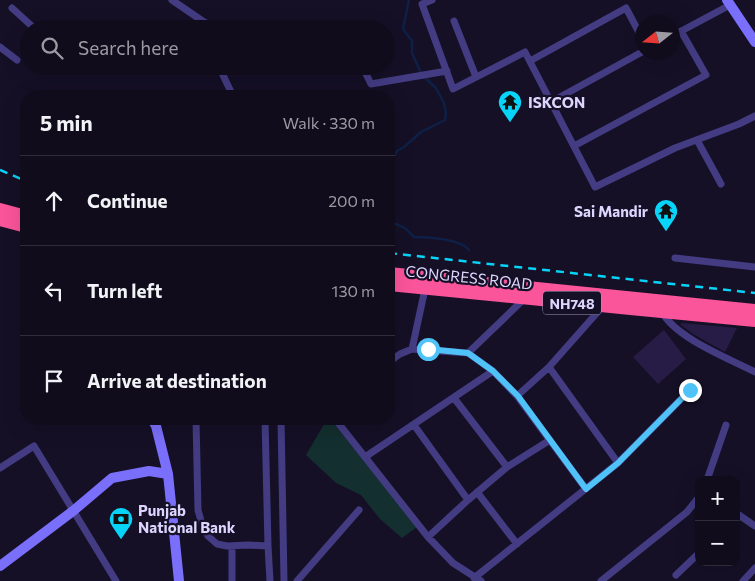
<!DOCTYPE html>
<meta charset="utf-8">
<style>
:root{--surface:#100c1c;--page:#1e1a29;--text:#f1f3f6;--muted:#9c9ba3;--line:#302c3b}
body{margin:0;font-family:Commissioner,sans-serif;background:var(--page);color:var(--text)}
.controls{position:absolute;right:15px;bottom:15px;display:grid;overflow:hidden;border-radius:10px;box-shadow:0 5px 20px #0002}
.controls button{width:45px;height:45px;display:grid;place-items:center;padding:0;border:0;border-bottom:1px solid var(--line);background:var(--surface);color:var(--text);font:25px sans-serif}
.compass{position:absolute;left:635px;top:15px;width:45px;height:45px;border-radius:50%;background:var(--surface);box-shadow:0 5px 20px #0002;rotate:253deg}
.stop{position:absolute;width:15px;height:15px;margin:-11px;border:4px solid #4fc3f7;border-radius:50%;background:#fff}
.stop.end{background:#4fc3f7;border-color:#fff;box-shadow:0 1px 5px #0008}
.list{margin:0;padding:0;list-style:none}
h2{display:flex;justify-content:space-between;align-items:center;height:65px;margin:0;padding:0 20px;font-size:21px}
h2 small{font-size:16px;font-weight:400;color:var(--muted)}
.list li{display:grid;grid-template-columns:32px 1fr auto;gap:15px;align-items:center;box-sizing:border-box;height:90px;padding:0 20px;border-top:1px solid var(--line)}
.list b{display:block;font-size:19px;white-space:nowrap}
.list em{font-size:16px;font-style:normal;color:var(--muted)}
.icon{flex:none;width:28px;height:28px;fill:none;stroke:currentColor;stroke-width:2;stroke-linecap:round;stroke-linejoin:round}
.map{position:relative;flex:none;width:755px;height:581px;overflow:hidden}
.search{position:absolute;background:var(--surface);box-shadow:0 5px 20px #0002;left:20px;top:20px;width:375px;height:55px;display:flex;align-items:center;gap:12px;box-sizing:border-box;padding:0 18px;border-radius:28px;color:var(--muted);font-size:19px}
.panel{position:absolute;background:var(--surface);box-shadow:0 5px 20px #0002;left:20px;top:90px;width:375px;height:335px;border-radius:20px}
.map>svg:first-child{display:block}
</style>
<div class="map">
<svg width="755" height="581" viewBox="0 0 755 581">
<rect width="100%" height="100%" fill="#151026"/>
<!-- green -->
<path fill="#132f2f" d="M327 419H330L417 527 402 538 380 519 361 495 336 483 306 455Z"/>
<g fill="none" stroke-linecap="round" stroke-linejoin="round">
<!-- stream -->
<path stroke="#0e2047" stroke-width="2.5" d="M389 172 390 164 397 151 404 147 421 132 445 120 446 113 444 103 436 88 422 75 412 53V41L403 29 409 0
M389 221 405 228 414 237C428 237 461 239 469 250"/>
</g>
<!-- building -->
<path fill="#271c46" d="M682 323 737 328 725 352 693 334 680 324Z
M664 330 686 359 658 384 633 357Z"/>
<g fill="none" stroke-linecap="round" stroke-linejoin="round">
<!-- street -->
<path stroke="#433c83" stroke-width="7" d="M172 0 204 22 220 29
M432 0 422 4 453 89 525 52 595 187 675 148 739 124 755 116
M12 8 35 29
M454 21 476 77
M672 36 730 5
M0 47 17 60
M530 61 626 8 642 38
M221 66 222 73 233 96
M362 66 371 84 447 71
M551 102 642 52
M697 140 721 184
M574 146 706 75 681 31
M675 258 755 267
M662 312C676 338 728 358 755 372
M412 349 425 289
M468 353 523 300
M389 362 400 354 412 349 468 353 493 371 517 396 586 489
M517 396 549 367 603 306
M454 398 507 467
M196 419 198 510 203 528 208 536 217 544 227 546 248 545 268 546
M265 419 268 546 270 581
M281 419 284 581
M335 419 428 537 453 563 481 581
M414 425 468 500
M365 457 493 371
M618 463 690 390
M0 468 34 446 116 581
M707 480 726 425
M477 492 517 544
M736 513 755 526
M428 537 468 500 507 467 550 440
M232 547V581
M676 575 699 553
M474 578 618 463 549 367
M297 581 359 510
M601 581 687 512 699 497
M743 581 755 568"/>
<!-- secondary -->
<path stroke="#7a6ffb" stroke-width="10" d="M727 0 755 42
M152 419 156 426 168 474 179 581
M0 566 73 511 112 478 149 471 168 474"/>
<!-- highway -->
<path stroke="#fa549b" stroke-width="12" d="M0 209 26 216
M0 220 26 227
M389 273 755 310
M389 285C511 298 633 309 755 321"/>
<!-- rail -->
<path stroke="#08d3f8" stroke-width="2.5" stroke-dasharray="8 6" stroke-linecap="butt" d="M0 170 26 181
M389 253 755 293"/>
</g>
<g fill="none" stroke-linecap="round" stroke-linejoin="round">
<!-- route -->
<path stroke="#4fc3f7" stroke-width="6" d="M428 349 468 353 493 371 518 396 586 489 618 463 690 390"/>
</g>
<!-- icons -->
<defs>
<g id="temple-pin" transform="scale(1.25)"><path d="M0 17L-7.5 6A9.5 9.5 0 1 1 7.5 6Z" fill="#08d3f8" stroke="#151026"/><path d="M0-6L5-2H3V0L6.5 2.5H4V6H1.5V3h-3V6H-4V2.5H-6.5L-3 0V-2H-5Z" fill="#111"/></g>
<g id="bank-pin" transform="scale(1.25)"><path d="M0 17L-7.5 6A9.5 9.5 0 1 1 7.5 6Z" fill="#08d3f8" stroke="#151026"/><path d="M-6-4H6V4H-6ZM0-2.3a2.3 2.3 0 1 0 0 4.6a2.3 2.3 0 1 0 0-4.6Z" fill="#111"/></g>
</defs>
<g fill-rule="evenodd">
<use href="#temple-pin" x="510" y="102"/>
<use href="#temple-pin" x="666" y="211"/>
<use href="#bank-pin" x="121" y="519"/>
</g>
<g text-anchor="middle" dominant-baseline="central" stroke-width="4.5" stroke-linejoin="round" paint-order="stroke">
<!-- shield labels -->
<rect fill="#151026" stroke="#a09bbd" stroke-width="1" x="543" y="291.5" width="58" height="23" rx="4"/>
<g font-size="14" font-weight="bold" fill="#dcd6fe">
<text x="572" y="303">NH748</text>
</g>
<!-- poi labels -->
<g font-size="15" font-weight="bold" fill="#dcd6fe" stroke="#151026" text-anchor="start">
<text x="528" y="102">ISKCON</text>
<text x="648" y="211" text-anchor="end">Sai Mandir</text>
<text x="138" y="510">Punjab<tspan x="138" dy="17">National Bank</tspan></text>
</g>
<!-- street labels -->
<g font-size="15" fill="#dcd6fe" stroke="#151026">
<text transform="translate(469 277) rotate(6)">CONGRESS ROAD</text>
</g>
</g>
</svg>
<div class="controls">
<button>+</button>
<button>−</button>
</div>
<svg class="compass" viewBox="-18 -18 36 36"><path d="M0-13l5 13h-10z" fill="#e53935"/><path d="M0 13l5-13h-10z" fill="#9c9ba3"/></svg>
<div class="stop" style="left:428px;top:349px"></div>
<div class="stop end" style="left:690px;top:390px"></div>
<div class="search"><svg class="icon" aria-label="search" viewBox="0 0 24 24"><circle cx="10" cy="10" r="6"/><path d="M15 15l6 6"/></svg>Search here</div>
<section class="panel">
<h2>5 min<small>Walk · 330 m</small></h2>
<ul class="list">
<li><svg class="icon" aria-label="ahead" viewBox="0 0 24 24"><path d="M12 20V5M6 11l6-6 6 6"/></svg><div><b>Continue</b></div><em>200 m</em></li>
<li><svg class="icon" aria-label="left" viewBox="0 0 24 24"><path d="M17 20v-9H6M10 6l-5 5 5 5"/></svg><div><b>Turn left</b></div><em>130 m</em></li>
<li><svg class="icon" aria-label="arrive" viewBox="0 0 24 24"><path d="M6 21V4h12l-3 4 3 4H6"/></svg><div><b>Arrive at destination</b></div></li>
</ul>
</section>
</div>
